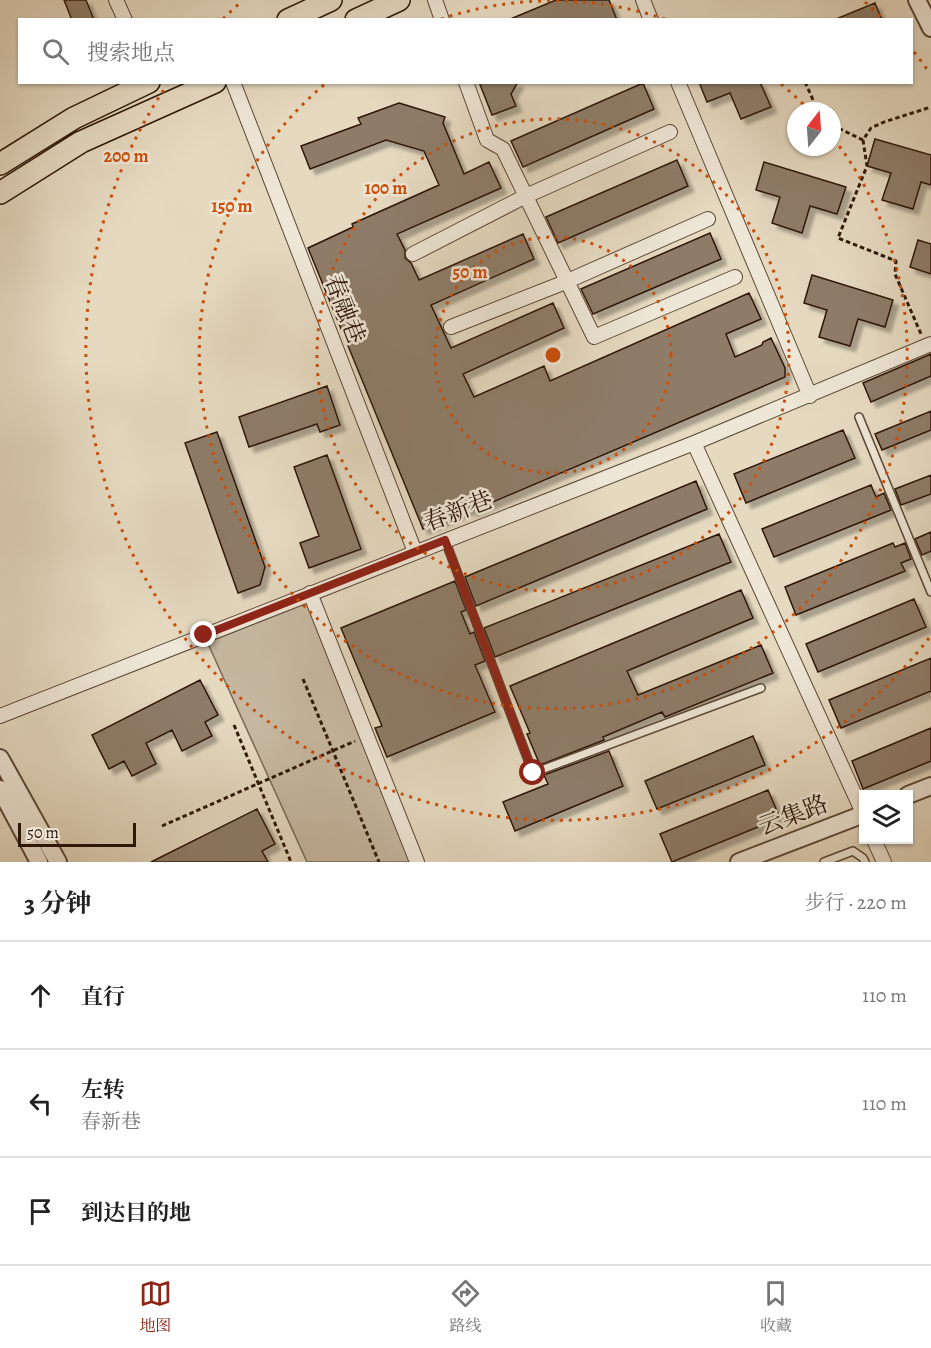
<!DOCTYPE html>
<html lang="zh">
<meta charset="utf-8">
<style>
:root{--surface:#fff;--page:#f6f6f6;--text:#222;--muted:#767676;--line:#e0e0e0;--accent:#8f2418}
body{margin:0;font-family:Alegreya,"Noto Serif SC",serif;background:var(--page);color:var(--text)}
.controls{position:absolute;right:18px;bottom:18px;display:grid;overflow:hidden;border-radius:0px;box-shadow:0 2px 4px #0004}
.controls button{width:54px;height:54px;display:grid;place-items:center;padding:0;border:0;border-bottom:2px solid var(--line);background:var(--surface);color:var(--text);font:30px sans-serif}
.compass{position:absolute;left:787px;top:102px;width:54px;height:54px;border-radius:50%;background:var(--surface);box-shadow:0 2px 4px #0004;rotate:17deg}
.scale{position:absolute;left:18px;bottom:15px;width:118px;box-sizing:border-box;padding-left:6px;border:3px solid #2f1808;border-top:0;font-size:16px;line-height:21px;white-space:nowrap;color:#2f1808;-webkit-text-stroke:4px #eee6d6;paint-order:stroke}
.stop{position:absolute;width:18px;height:18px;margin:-14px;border:4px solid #8f2418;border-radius:50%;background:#fff}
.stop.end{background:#8f2418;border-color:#fff;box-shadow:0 2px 6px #0008}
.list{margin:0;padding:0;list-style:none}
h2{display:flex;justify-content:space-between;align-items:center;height:78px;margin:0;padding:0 24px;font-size:26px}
h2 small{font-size:20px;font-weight:400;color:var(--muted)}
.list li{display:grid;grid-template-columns:39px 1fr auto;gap:18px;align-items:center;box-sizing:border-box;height:108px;padding:0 24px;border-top:2px solid var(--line)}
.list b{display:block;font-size:22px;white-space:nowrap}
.list p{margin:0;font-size:20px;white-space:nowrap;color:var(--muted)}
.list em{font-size:20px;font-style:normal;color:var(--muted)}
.icon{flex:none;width:33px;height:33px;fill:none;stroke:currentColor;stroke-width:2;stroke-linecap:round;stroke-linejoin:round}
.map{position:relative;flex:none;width:931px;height:862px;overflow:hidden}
.search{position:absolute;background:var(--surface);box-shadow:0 2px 4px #0004;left:18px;right:18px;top:18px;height:66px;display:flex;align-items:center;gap:15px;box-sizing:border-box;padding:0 21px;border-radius:0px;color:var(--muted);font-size:22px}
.sheet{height:402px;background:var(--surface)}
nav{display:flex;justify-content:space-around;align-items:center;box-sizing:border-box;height:84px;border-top:2px solid var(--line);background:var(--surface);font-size:16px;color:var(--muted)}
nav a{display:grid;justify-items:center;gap:3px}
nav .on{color:var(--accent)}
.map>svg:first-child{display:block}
</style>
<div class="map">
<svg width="931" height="862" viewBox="0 0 931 862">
<defs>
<filter id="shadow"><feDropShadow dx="5.5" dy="5.5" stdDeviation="1.5" flood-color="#0004"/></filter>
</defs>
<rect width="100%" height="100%" fill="#e5d9c0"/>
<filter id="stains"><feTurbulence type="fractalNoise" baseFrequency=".00333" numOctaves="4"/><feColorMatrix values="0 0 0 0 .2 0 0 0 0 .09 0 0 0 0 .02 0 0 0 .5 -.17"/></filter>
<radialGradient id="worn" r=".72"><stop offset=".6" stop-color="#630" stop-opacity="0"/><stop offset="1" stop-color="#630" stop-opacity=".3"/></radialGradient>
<!-- green -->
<path fill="#c6b8a1" stroke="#7a6854" stroke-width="1.5" d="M310 593 417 862H307L204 635Z"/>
<!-- building -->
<path fill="#8e7c68" stroke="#2f1808" stroke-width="1.5" filter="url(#shadow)" d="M64 0H86L94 20H72Z
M556 0H609L617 20H508Z
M875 3 882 20H836V19Z
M479 82H518L511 94 516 106 492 115Z
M699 82H760L771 107 741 119 730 93 707 102Z
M643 83 654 109 523 167 511 141Z
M399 103 445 117 443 123 464 174 489 162 501 188 397 234 405 250V258L411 263 419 280 523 234 534 259 431 305 451 348 553 303 564 328 463 374 474 397 544 366 550 381 749 293 761 319 726 334 735 357 762 345 763 342 771 338 785 368V377L472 511 471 508 423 529 308 248 353 227 352 224 439 185 424 151 386 140 310 169 301 146 361 124 358 118Z
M875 139 931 155V185L921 182 913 209 882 200 891 173 867 166Z
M677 160 688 186 558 243 546 217Z
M764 162 846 187 837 214 810 206 802 233 772 223 780 197 756 190Z
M710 233 721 259 593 314 581 289Z
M918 240 931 244V274L910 267Z
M812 275 893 300 885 327 858 319 850 346 819 337 827 310 804 303Z
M931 354V376L871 402 863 383Z
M327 386 340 425 320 432 317 424 249 447 239 417Z
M931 411V430L882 450 875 434Z
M843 430 855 458 746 503 734 474Z
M217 432 265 567 260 585 238 593 185 443Z
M327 455 361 549 309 568 300 543 319 536 294 467Z
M931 475V494L901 505 895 489Z
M696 481 707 509 476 606 465 577Z
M871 485 876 497 884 493 891 510 774 557 762 529Z
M931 532V551L922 555 915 539Z
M719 534 731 562 495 657 484 628Z
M893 543 895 547 905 543 911 559 901 563 905 571 796 615 785 587Z
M455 581 466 610 461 612 470 634 474 632 485 661 475 665 495 712 387 757 375 728 382 726 341 628Z
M741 590 753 618 627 671 638 695 761 645 773 673 665 717 662 712 603 737 604 740 540 765 527 734 530 733 510 686Z
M914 599 926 627 818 672 806 644Z
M931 658V691L841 728 829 700Z
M200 680 218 715 205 722 212 736 182 751 172 730 146 743 156 764 132 776 124 761 109 769 92 735Z
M931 728V761L863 789 852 761Z
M753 736 765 765 657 809 645 781Z
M609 751 623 786 515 831 503 802 548 784 544 775Z
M768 790 780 818 672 862 660 834Z
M257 809 275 844 262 851 268 862H151Z"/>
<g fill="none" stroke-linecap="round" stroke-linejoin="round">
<!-- service casing -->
<g stroke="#5c4836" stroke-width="10">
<path id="service" d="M859 417 931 592
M445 540 533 773 761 688
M824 862 853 851 863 858 865 862"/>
</g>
<!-- minor casing -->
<g stroke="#5c4836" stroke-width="16">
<path id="minor" d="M116 0 125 20
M435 0 442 20
M643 0 651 20
M233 82 415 552
M466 82 487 140 503 149 594 337 735 277
M678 82 810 396
M413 254 526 196 670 132
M451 327 563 283 708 219
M694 443 864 815
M310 593 417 862
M0 716 694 443 931 344
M874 840 884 862"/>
</g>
<!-- tertiary casing -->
<g stroke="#5c4836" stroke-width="20">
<path id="tertiary" d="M917 0 931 28
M0 758 58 862
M0 789 39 862
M908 795 931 786
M739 862 864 814"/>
</g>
<!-- primary casing -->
<g stroke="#2f1808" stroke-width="24">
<path id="primary" d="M288 20 331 0
M356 20 399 0
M0 164 74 118 149 82
M0 193 81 142 215 82"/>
</g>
<!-- path -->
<path stroke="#2f1808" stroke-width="3" stroke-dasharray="4.5 3" stroke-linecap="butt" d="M805 82 818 111
M832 125 863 140 871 128 884 122 931 107
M863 140 867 166 838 238 896 261 895 274 921 334
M303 679 379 862
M234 725 291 862
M162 826 355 741"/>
<!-- service -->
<use href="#service" stroke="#eee6d6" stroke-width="7"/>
<!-- minor -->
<use href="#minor" stroke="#eee6d6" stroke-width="14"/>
<!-- tertiary -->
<use href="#tertiary" stroke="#eee6d6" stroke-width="16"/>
<!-- primary -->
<use href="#primary" stroke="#e5d9c0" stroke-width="21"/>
</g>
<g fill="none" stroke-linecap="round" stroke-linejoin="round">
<!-- route -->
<path stroke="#8f2418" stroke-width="8" d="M204 635 445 540 533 773"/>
</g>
<!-- distance rings -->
<g fill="none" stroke="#cc4f0b" stroke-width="3" stroke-dasharray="3 6">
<circle cx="553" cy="355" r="118"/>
<circle cx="553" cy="355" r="236"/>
<path d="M441 19A354 354 0 0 1 665 19M781 84A354 354 0 0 1 808 109M834 139A354 354 0 1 1 325 84"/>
<path d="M929 638A471 471 0 0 1 167 85M223 19A471 471 0 0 1 241 2M865 2A471 471 0 0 1 883 19M914 52A471 471 0 0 1 929 72"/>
</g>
<g text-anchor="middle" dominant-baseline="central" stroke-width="5" stroke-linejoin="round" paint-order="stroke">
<!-- street labels -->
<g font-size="24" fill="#2f1808" stroke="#eee6d6">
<text transform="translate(345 309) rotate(69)">春融巷</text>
<text transform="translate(458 511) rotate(-21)">春新巷</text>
<text transform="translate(793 815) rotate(-21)">云集路</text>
</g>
</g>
<circle cx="553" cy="355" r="9" fill="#cc4f0b" stroke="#eee6d6" stroke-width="3"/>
<g font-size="18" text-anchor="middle" font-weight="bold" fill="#cc4f0b" stroke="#eee6d6" stroke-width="5" stroke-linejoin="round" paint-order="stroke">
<text x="126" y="162">200 m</text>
<text x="386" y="194">100 m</text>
<text x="232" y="212">150 m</text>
<text x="470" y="278">50 m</text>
</g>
<rect width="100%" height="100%" filter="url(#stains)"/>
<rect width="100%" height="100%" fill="url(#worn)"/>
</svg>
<div class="controls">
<button><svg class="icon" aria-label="layers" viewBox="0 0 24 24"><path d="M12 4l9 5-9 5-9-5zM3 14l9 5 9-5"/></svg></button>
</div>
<svg class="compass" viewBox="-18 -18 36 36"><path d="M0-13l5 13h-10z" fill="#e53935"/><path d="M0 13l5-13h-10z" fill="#767676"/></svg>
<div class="scale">50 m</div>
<div class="stop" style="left:533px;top:773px"></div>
<div class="stop end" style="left:204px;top:635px"></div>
<div class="search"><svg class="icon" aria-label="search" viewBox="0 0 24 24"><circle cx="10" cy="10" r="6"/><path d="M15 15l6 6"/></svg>搜索地点</div>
</div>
<section class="sheet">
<h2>3 分钟<small>步行 · 220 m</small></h2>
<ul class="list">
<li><svg class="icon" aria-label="ahead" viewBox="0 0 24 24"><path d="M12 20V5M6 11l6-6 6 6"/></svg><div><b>直行</b></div><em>110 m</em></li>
<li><svg class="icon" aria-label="left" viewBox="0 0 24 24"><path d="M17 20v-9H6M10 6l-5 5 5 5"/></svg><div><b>左转</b><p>春新巷</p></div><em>110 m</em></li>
<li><svg class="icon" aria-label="arrive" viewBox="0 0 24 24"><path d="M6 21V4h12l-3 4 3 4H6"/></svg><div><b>到达目的地</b></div></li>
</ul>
</section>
<nav>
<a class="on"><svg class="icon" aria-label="map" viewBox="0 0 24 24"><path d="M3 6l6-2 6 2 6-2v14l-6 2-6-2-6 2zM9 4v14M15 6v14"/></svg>地图</a>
<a><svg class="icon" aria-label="directions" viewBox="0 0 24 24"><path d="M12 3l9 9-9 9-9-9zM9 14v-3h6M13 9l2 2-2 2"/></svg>路线</a>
<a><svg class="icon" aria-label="saved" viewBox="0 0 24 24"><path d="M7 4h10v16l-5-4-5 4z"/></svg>收藏</a>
</nav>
